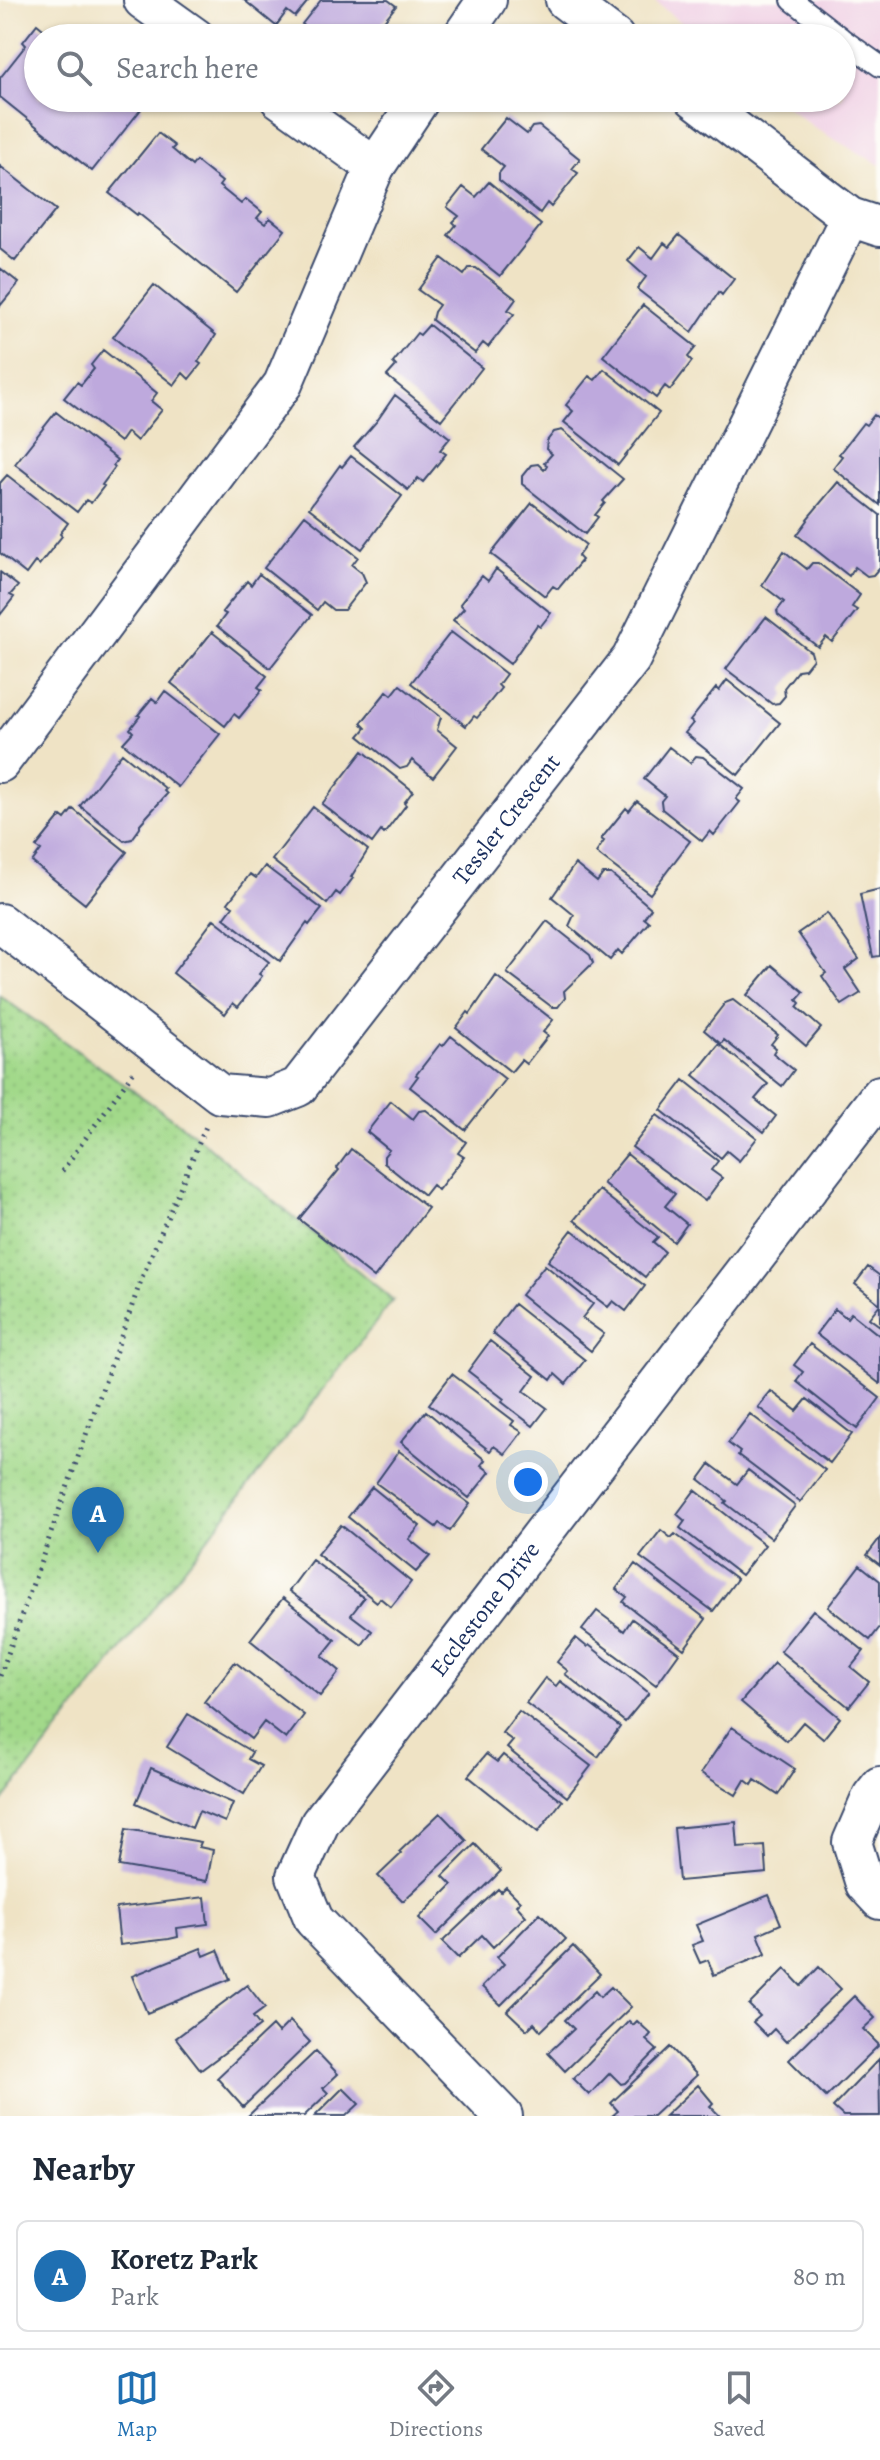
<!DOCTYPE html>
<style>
:root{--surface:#fff;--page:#f6f6f7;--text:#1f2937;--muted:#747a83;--line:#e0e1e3;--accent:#1f6fb2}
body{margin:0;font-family:Alegreya,serif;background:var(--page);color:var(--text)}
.you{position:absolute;left:528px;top:1482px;width:28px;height:28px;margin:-20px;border:6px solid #fff;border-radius:50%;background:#1a73e8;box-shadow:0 0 0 12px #1a73e833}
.badge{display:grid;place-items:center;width:52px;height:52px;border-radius:50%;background:var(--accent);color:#fff;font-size:26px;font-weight:700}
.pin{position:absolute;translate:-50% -66px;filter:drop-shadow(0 2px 4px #0008)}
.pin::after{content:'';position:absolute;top:42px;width:28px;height:24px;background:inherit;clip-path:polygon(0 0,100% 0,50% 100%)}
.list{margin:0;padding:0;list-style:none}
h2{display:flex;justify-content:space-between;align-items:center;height:104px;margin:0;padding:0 32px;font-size:34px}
h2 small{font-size:26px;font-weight:400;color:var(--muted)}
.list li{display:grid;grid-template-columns:52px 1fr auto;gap:24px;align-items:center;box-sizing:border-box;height:112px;margin:0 16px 16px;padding:0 16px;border:2px solid var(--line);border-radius:12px}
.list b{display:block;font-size:30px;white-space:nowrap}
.list p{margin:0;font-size:26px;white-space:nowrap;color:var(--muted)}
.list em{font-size:26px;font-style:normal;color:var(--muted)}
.icon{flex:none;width:44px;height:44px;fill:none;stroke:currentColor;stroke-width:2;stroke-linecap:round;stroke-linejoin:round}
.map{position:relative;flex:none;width:880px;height:2116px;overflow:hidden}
.search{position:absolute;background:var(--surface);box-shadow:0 2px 6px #0004;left:24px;right:24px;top:24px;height:88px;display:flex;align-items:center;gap:20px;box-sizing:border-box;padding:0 28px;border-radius:44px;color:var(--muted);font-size:30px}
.sheet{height:232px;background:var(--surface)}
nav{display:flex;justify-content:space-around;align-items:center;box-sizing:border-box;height:112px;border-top:2px solid var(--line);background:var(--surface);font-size:22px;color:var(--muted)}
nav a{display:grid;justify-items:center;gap:4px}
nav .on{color:var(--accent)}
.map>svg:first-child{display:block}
</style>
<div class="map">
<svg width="880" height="2116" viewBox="0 0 880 2116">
<defs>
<pattern id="park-dots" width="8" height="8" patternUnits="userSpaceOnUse" patternTransform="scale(2)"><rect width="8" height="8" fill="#a2d98a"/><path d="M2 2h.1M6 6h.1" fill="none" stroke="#8bbb7a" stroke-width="1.8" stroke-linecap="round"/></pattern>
</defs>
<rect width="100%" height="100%" fill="#fdfcf7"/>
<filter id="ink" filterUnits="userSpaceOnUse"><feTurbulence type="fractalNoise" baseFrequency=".0125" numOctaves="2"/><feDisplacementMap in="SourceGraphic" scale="16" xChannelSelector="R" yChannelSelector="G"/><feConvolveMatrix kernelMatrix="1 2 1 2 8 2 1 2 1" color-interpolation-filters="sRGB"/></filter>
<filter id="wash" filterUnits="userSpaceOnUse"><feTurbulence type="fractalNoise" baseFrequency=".006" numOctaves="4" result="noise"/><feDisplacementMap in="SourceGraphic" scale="32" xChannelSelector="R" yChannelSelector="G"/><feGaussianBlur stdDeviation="1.8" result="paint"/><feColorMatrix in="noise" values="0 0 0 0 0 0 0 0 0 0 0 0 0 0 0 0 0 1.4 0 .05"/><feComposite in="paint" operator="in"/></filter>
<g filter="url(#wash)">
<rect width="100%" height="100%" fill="#efe3c5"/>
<!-- built -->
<path fill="#f0d0e5" d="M653 0H880V165L816 129 776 98H842V38H701Z"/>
<!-- park -->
<path fill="url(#park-dots)" stroke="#5e8474" stroke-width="2" d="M0 996 190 1131 393 1300 0 1805Z"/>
<g id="blocks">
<!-- building -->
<path fill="#bea9dd" d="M244 0H309L295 17 287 11 276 26Z
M321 0H388L396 6 370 38H305L311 31 302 24Z
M37 24 54 38H38V98H129L142 108 92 171 0 97V78L26 45 23 42Z
M506 118 527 134 532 127 539 126 580 159 572 169 578 173 551 207 547 203 540 213 499 180V173L504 167 481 149Z
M158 133 175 146 172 149 192 166 196 161 222 182 219 186 241 204 246 199 262 212 257 218 265 224 270 218 285 230 236 292 138 213 137 215 109 193Z
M0 166 56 210 15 261 0 249Z
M489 182 541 225 500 276 448 235 456 225 453 222 459 216 447 207 463 187 476 197Z
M679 235 734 279 722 295 719 292 692 332 637 289 646 277 628 261 639 247 653 258 664 243 669 247Z
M442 258 464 275 469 268H476L516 299 508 310 514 314 488 347 483 343 475 353 432 320 434 312 439 305 418 290Z
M0 268 19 283 0 306Z
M154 285 216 335 198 362 201 364 189 379 183 373 174 385 113 337Z
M643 305 696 347 688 357 692 361 670 390 665 386 656 398 603 356Z
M429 325 482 368 441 420 387 376 396 366 393 363 417 333 420 335Z
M103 350 157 393 151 401 162 410 137 441 127 432 120 442 64 398 77 382 81 385 94 369 91 365Z
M604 369 659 413 618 465 564 422 573 411 566 405 589 376 595 380Z
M395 395 450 438 440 450 446 454 423 482 418 478 408 490 354 447 377 421Z
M56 412 117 460 113 465 115 467 102 485 104 486 91 503 86 500 77 512 15 464Z
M874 415 880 419V505L833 468 842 456 839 454 863 423 866 425Z
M562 430 623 479 603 501 605 503 595 515 598 517 585 534 522 484V476L531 465 538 464 544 470 547 465 544 463 552 454 546 449 547 441 554 432Z
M351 456 402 496 362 549 309 508 340 465 342 467Z
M7 475 68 523 60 534 62 536 39 565 35 562 26 574 0 553V483Z
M838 482 880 515V567L873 575 867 576 855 567 849 576 797 535 808 520 807 519Z
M532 503 586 545 578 556 582 560 558 589 553 586 545 596 491 554Z
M305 515 358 557 352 565 362 573 366 582 344 610H333L323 602 317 610 264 568Z
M784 551 807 569 812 563H818L860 595 852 607 857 610 832 642 826 637 818 647 778 615 777 611 784 602 762 585Z
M496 569 551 613 540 627 537 625 510 664 453 620 464 608 460 604 482 576 488 581Z
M0 572 18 586 10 595 14 597 0 615Z
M259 574 312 615 270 668 217 626 226 614 222 612 247 581 251 585Z
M766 617 811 652 813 659 805 669 798 670 784 688 785 696 779 703 772 704 726 669Z
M212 632 267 676 258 687 262 690 239 718 234 714 225 726 171 683Z
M451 632 506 674 498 685 501 688 477 718 474 716 466 726 411 683Z
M727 680 780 723 738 775 685 733 693 723 690 721 716 688 719 691Z
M400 685 441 717 437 730 457 746 433 777 412 760 407 767 400 769 359 736 366 728 361 723 387 691 392 695Z
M165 691 220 734 178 787 123 743 133 732 130 729 140 716 138 715 152 698 157 702Z
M669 747 690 763 696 756 703 757 744 789 736 799 740 802 714 835 710 831 702 841 662 809 661 801 665 796 644 779Z
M363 751 413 791 404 803 406 805 384 834 381 831 372 843 322 804Z
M122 753 166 789 164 791 167 794 140 824V828L132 839 124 841 80 806Z
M637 801 690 841 650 894 596 853 604 841 601 839 626 808 629 811Z
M313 807 368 850 351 877 353 878 340 895 336 892 327 904 272 860Z
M73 809 127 852 85 904 32 862 41 850 36 847 61 816 65 819Z
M575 864 597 882 603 874H611L651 908 644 918 649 922 622 954 618 950 610 960 569 926 574 915 552 897Z
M265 866 322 909 309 925 307 923 280 961 224 918 233 906 228 903 250 874 256 878Z
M880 889V956L873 957 860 894Z
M827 913 859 959 845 969 861 993 842 1005 822 976 826 973 798 933Z
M214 919 269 962 259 974 262 976 238 1007 233 1003 225 1014 173 973Z
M547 921 590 955 593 963 564 991 565 998 558 1007H552L507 973Z
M772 965 804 992 797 1000 800 1003 797 1007 821 1028 806 1046 747 995Z
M496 976 553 1020 543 1032 548 1036 526 1064 521 1060 511 1072 456 1028 468 1012 470 1014Z
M733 1000 778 1035 771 1044 776 1048 773 1053 794 1070 782 1086 724 1040 721 1044 704 1030 725 1003Z
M451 1036 505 1079 465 1130 410 1087 418 1076 416 1075 440 1044 443 1046Z
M719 1044 768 1084 755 1099 776 1116 764 1132 694 1075Z
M684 1080 757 1138 739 1161 727 1151 721 1158 661 1110Z
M391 1101 413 1119 419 1111 426 1110 466 1142 458 1153 464 1157 438 1190 432 1185 424 1195 384 1163V1156L389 1150 367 1132Z
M657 1115 718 1161 711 1170 722 1178 705 1201 632 1147Z
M351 1149 428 1208 374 1278 299 1219 339 1170 337 1168Z
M627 1154 675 1194 665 1206 687 1224 674 1242 603 1183Z
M599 1190 658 1237 653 1242 665 1252 645 1277 574 1220Z
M572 1230 645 1286 626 1311 613 1301 608 1307 548 1261Z
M545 1265 593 1304 582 1318 604 1334 591 1351 521 1295Z
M868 1267 880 1276V1326L869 1318 880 1304 855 1284Z
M514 1304 585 1360 566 1384 555 1374 551 1380 492 1333Z
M835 1309 847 1318 851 1313 880 1336V1384L816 1334Z
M490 1341 535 1376 524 1391 547 1408 533 1426 502 1402 504 1399 468 1371Z
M810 1344 880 1398 857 1429 796 1381 803 1372 794 1365Z
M452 1374 514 1421 511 1425 522 1432 505 1454 494 1446 490 1451 429 1404Z
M771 1391 797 1411 807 1399 852 1434 830 1463 758 1407Z
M426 1411 485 1460 481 1465 490 1472 469 1498 401 1442Z
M750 1414 825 1470 800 1502 738 1455 740 1452 728 1443Z
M399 1451 470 1504 450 1531 439 1523 436 1527 376 1483Z
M710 1464 737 1484 748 1470 795 1506 771 1538 725 1503 727 1501 699 1479Z
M372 1487 420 1526 409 1539 430 1556 416 1572 348 1517Z
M695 1490 765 1545 741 1575 680 1528 685 1521 677 1514Z
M341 1525 411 1582 391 1607 380 1598 377 1602 317 1554Z
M661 1530 671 1538 675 1534 737 1579 713 1611 640 1557Z
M880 1538V1565L867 1555Z
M312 1560 364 1598 351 1615 372 1631 362 1645 289 1591Z
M635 1564 706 1619 684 1649 623 1602 627 1597 616 1589Z
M860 1565 880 1581V1627L870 1640 828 1607Z
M283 1598 335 1640 322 1656 340 1671 320 1696 250 1640Z
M813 1610 864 1651 851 1667 869 1682 849 1707 780 1651Z
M597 1611 624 1631 632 1619 679 1653 656 1685 582 1630Z
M576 1638 587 1647 589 1645 649 1693 625 1722 565 1674 568 1671 557 1662Z
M235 1662 304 1715 286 1739 264 1722 251 1739 204 1702Z
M774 1663 840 1718 823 1739 803 1722 787 1741 741 1702Z
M545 1678 556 1686 560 1681 620 1727 598 1757 526 1703Z
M519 1711 591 1766 567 1797 507 1748 513 1741 502 1733Z
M188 1714 252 1752 248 1759 261 1766 244 1794 167 1747Z
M732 1727 795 1769 778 1795 755 1780 752 1785 745 1780 736 1795 701 1773Z
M486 1754 497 1762 503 1755 562 1801 538 1832 468 1776Z
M151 1768 233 1803 225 1822 199 1811 192 1828 136 1803Z
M440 1813 467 1841 403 1901 378 1876 401 1854 399 1852Z
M736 1822 738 1848 765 1846 767 1873 679 1881 674 1828Z
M126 1829 201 1842 199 1847 213 1850 207 1881 119 1866Z
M475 1844 501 1871 436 1935 419 1918 452 1885 443 1876Z
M506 1887 520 1901 516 1905 526 1916 493 1947 482 1935 458 1958 442 1942 498 1889 501 1892Z
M769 1895 781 1924 758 1934 766 1954 714 1975 708 1960 700 1963 692 1945 703 1941 696 1925Z
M205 1897 208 1924 177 1928 178 1937 169 1939 120 1945 116 1908Z
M540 1913 566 1939 501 2005 482 1987 504 1964 497 1957Z
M573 1946 600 1974 541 2031 534 2023 527 2030 507 2011Z
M201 1948 204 1956 218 1950 230 1979 147 2013 132 1976Z
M819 1967 841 1989 786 2042 774 2029 767 2036 753 2022 760 2016 749 2005 785 1969 801 1986Z
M247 1985 265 2008 253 2017 260 2026 201 2070 176 2038Z
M611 1987 631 2007 565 2071 548 2053 574 2029 565 2020 595 1991 600 1997Z
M854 1996 875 2018 863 2029 879 2045 826 2097 789 2060Z
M290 2021 310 2042 243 2107 217 2078 272 2026 278 2033Z
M629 2021 633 2025 637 2021 651 2034 646 2040 657 2050 625 2083 621 2084 610 2073 589 2095 573 2079Z
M670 2047 697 2075 653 2116H612L618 2111 611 2103Z
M316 2051 338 2074 323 2088 328 2093 304 2116H248Z
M879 2059 880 2116H843L833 2107Z
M698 2085 713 2103 710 2106 720 2116H665Z
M343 2088 359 2104 346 2116H315Z"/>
</g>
</g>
<g filter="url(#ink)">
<use href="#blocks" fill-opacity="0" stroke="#3b4a6d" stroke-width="2"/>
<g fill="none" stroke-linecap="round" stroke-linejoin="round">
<!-- lane casing -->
<g stroke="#3b4a6d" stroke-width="24">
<path id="lane" d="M792 0 841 38
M842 39 880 66"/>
</g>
<!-- street casing -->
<g stroke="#3b4a6d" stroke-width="42">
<g id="street">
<path d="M143 0 196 38"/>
<path d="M565 0 615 38"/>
<path d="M461 38 487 0"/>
<path d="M279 98 375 167"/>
<path d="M694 98 850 217 880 227"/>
<path d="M0 763 283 384 375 167 421 98"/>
<path id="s1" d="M0 923 220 1094 270 1098 298 1087 631 659 850 217"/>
<path d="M880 1786 872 1796 852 1842 865 1884 880 1900"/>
<path id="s2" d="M503 2116 314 1920 296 1876 320 1823 880 1095"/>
</g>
</g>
<!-- path -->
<path stroke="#3b4a6d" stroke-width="5" stroke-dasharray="2 6" stroke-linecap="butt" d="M62 1171 134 1071
M0 1676 143 1275 207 1124"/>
<!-- lane -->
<use href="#lane" stroke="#fff" stroke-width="20"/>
<!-- street -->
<use href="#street" stroke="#fff" stroke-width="38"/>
</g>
</g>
<g text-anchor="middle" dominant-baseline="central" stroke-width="7" stroke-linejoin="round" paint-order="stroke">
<!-- street labels -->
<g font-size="24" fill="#1b2f5e" stroke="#fdfcf7">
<text stroke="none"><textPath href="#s1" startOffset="698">Tessler Crescent</textPath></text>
<text stroke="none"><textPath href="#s2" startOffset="648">Ecclestone Drive</textPath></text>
</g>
</g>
</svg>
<div class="you"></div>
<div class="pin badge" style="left:98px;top:1553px">A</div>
<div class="search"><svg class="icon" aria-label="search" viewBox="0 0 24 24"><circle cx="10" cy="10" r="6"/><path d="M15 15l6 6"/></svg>Search here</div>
</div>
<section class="sheet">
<h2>Nearby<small></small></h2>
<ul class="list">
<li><span class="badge">A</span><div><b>Koretz Park</b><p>Park</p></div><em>80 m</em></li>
</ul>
</section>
<nav>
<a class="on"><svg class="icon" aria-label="map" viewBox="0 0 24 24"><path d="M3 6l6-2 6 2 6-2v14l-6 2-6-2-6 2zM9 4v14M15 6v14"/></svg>Map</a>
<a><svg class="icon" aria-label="directions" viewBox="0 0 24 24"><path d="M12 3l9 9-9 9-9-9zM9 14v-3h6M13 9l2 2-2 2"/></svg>Directions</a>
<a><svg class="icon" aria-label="saved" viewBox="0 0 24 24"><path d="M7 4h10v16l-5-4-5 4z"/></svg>Saved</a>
</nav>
